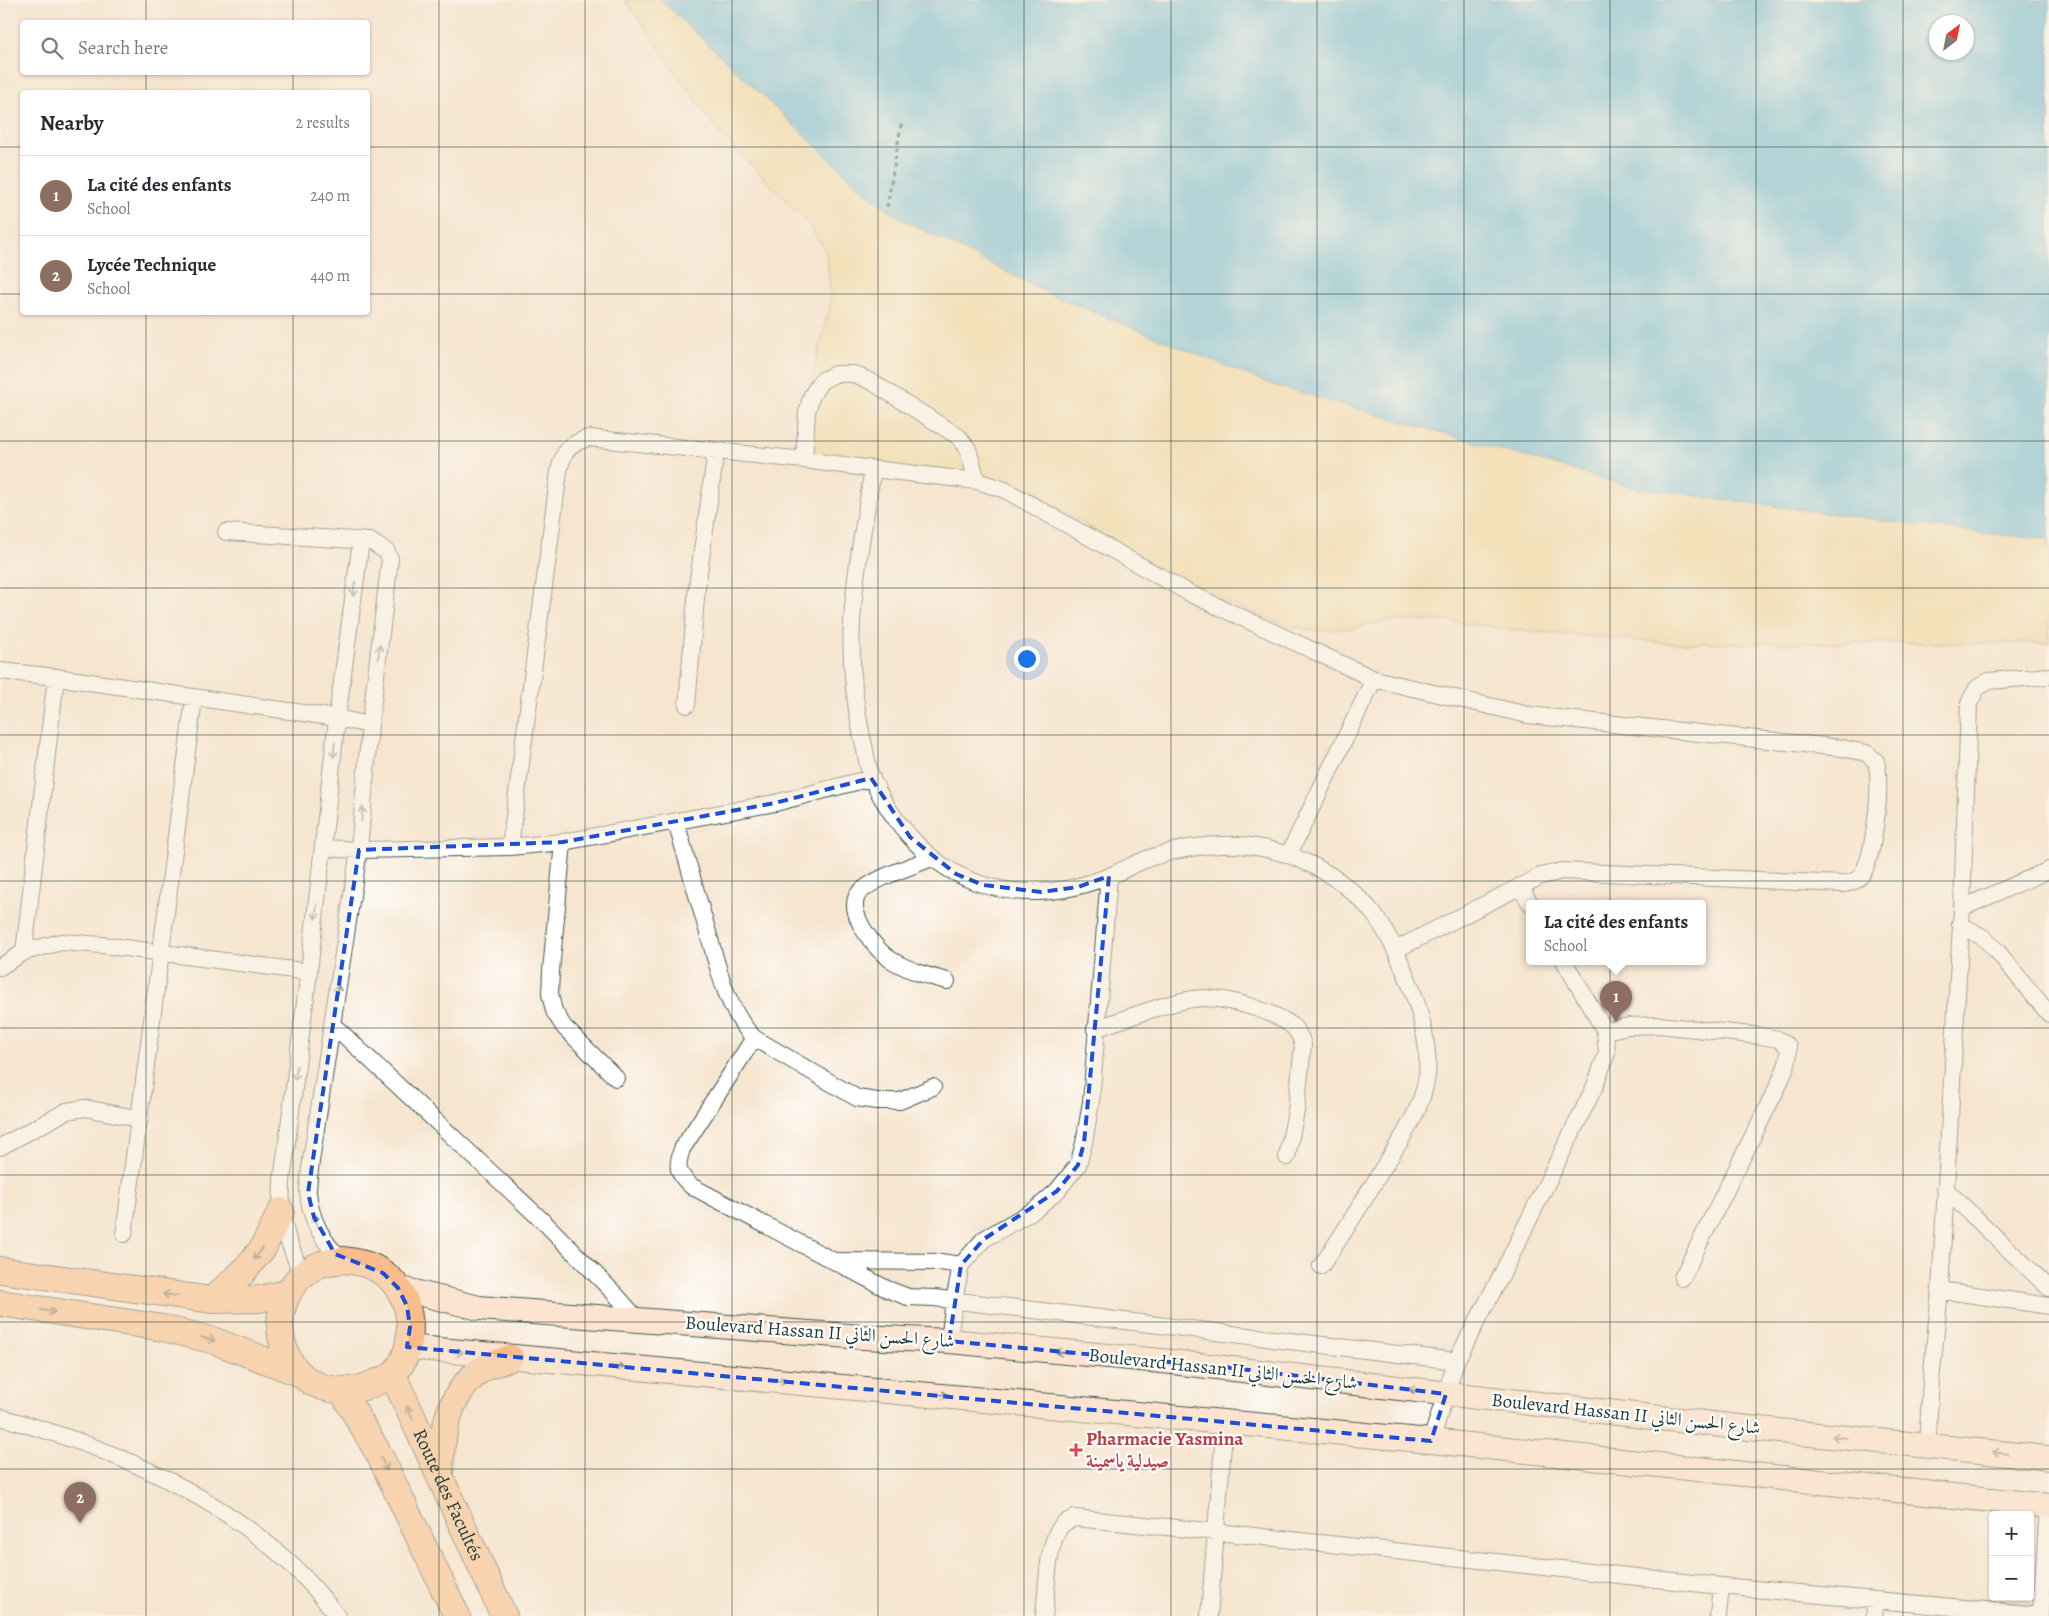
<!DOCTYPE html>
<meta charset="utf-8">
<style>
:root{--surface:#fff;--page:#f7f7f7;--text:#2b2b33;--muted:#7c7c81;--line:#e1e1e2;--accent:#1f6fb2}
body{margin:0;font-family:Alegreya,Amiri,serif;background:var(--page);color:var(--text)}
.controls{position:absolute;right:15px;bottom:15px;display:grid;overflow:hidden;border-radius:5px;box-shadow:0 1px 4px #0004}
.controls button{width:45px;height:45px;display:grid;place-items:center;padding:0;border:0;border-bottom:1px solid var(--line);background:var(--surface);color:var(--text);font:25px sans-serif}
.compass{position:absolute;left:1929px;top:15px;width:45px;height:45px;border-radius:50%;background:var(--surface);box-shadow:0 1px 4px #0004;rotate:32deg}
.you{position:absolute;left:1026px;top:658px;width:18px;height:18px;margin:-12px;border:4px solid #fff;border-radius:50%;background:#1a73e8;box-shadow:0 0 0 8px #1a73e833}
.badge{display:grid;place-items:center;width:32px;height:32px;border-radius:50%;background:var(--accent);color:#fff;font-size:16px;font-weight:700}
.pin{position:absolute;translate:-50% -41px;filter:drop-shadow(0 1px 2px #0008)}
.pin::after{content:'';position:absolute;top:26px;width:18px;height:15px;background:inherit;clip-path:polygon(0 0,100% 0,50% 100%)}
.popup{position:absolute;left:1526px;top:900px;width:180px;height:65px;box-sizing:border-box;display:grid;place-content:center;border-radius:5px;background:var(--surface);filter:drop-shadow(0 1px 4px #0005);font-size:16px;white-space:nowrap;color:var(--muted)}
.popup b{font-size:19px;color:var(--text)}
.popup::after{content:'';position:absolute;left:50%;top:100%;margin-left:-10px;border:10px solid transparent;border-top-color:var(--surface)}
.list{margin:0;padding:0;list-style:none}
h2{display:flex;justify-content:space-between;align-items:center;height:65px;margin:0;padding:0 20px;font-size:21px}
h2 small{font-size:16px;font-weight:400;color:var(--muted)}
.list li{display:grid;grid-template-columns:32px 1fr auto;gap:15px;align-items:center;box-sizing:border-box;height:80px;padding:0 20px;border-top:1px solid var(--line)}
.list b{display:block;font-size:19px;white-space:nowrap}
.list p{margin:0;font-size:16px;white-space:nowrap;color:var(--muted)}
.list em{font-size:16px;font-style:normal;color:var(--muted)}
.icon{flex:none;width:28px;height:28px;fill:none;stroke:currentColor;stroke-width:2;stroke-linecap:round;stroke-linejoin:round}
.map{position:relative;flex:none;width:2049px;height:1616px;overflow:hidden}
.search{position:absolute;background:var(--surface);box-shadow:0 1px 4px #0004;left:20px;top:20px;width:350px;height:55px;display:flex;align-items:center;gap:12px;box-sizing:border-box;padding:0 18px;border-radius:5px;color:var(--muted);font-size:19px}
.panel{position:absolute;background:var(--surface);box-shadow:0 1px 4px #0004;left:20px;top:90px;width:350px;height:225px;border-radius:5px}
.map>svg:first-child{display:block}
</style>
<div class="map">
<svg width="2049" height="1616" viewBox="0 0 2049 1616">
<rect width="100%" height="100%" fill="#fff"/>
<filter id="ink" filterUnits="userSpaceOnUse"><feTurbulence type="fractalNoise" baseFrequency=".02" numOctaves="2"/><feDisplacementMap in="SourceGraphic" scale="10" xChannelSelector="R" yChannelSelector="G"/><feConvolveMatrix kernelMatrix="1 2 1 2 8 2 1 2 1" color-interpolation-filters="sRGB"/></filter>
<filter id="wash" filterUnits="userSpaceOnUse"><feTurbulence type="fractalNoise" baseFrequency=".0096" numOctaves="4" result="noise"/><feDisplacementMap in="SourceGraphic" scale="20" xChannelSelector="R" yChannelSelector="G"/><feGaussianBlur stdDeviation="1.12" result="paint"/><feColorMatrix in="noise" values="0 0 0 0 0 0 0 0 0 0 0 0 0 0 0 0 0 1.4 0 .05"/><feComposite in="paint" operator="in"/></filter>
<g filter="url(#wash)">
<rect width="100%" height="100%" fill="#f6e5cf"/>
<!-- sand -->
<path fill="#eeda9e" stroke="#868c69" d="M625 0H661L864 191 903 220 1050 294 1270 384 1632 487 1978 533 2049 539V643H1667L1516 630 1449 621H1386L1355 628 1316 631 1290 626 1202 594 1049 503 993 485 794 453 830 306 829 277 826 252 808 223 718 131Z"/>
<!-- water -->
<path fill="#62bddf" stroke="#407d8a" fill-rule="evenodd" d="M661 0H2049V539L1978 533 1632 487 1270 384 1050 294 903 220 864 191ZM1936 22H1966V52H1936Z"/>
</g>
<g filter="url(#ink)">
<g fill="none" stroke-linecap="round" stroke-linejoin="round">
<!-- minor casing -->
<g stroke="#3f564b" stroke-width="18">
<path id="minor" d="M804 460 807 412 812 395 821 381 835 374H854L872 382 959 437 968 449 977 481
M226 532 370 541 387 552 390 559 370 725 359 850 311 1161C310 1171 308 1182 308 1192 310 1217 323 1246 344 1260
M0 671 56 677 337 718 370 725
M687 705 697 587 716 451
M676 822C686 857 696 891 706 926 718 965 725 1008 754 1038L857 1098 877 1101H900L933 1087
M563 842 551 971 550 994 554 1011 564 1027 616 1078
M510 847 559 471C564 450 567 445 588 438L804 460 873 469
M324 848 359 850 510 847 563 842 775 803 871 778
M1289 854 1374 679
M932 858C911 867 876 877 860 892 842 909 877 953 893 961 910 971 928 976 947 981
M1520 886 1530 903
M1962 908 2049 870
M1960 924 1984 938 1997 951 2049 1014
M24 952 56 677
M0 967 24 952 61 942 102 945 309 972
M332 1024 547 1225 616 1295 637 1319
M1095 1029C1123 1020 1179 997 1206 998 1227 999 1249 1005 1269 1013 1287 1021 1298 1026 1303 1045L1296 1111 1287 1157
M1605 1031 1629 1026 1659 1025 1761 1036 1778 1039 1788 1046C1791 1060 1783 1073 1778 1086L1682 1278
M754 1038 682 1149C676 1167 677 1173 691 1186L887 1289 908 1297 934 1298 1456 1361
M0 1147 67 1111 85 1108 140 1119
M1945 1189 2049 1288
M124 1234 194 698
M836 1261 940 1262 961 1265
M1321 1266C1342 1236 1361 1205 1380 1173 1398 1144 1423 1110 1427 1075 1430 1046 1421 1014 1411 987 1401 962 1389 933 1373 913 1340 873 1289 848 1238 845 1211 844 1182 848 1156 856 1141 860 1128 868 1114 874 1090 884 1065 891 1039 892 995 893 954 879 922 849 902 830 885 806 873 781 867 768 866 752 862 737 854 700 850 660 852 622 855 571 865 519 873 469L977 481 1005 490 1191 594 1374 679 1528 715 1842 748 1866 753 1876 761C1882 784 1875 854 1862 874 1858 881 1850 883 1843 884L1562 871 1541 876 1395 950
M302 1276 287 1237 281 1211 282 1181 309 972 337 718 361 541
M1940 1290 2049 1306
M949 1341 954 1301 961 1265 984 1239 1036 1209 1057 1191 1078 1165 1084 1143 1091 1102 1109 876
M0 1417C123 1450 260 1511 337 1616
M1431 1441 1456 1361 1502 1274 1594 1088 1607 1053 1605 1031 1564 961
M1927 1446 1931 1381 1940 1290 1962 908 1969 703 1977 688 1989 681 2049 676
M1044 1616C1047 1593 1046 1539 1064 1523 1067 1521 1071 1520 1075 1518L1217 1532 1721 1586 2041 1615
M1209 1616 1225 1421
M1718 1616 1721 1586
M1874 1616 1876 1600
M2041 1616 2048 1506"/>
</g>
<!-- secondary casing -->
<g stroke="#3f564b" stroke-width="26">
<path id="secondary" d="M398 1288 479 1308 863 1337 949 1341 1172 1362 1730 1426 2049 1458
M407 1347 1431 1441 2049 1506"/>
</g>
<!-- primary casing -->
<g stroke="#3f564b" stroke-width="28">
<g id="primary">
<path d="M344 1260C358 1262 371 1264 383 1273 414 1294 419 1346 394 1374 390 1378 382 1380 377 1382 342 1399 297 1389 284 1348 273 1315 287 1277 321 1264 328 1262 337 1261 344 1260Z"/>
<path d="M0 1270 212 1300 259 1299 288 1293"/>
<path d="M212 1300 243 1272 263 1248 281 1211"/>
<path d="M0 1303 163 1328 212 1340 299 1373"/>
<path id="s1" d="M393 1375 504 1616"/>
<path d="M342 1391 380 1456 457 1616"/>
<path d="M440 1473C441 1436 447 1397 478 1372 486 1365 500 1362 510 1358"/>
</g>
</g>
<!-- path -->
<path stroke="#3f564b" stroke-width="3" stroke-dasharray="4 4" stroke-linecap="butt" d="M887 207 902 120"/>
<!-- minor -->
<use href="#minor" stroke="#fff" stroke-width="16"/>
<!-- secondary -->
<use href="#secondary" stroke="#fde4d0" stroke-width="24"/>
<!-- primary -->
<use href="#primary" stroke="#f9bc8a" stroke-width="26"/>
</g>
<!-- one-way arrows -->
<defs><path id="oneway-shaft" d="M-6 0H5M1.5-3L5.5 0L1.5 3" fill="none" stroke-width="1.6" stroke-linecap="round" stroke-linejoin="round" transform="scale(1.25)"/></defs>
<g stroke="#8f9e9a">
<use href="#oneway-shaft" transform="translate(354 589) rotate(97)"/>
<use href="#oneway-shaft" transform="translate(379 652) rotate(-83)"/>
<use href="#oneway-shaft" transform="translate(334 750) rotate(96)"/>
<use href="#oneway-shaft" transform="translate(362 814) rotate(-85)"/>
<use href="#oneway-shaft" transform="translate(316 912) rotate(97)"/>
<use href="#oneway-shaft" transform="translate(337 992) rotate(-81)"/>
<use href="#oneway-shaft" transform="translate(296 1073) rotate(97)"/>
<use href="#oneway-shaft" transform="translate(316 1221) rotate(-111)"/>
</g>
<g stroke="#81765b">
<use href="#oneway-shaft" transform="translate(258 1254) rotate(127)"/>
<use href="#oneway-shaft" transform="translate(170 1295) rotate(-173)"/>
<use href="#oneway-shaft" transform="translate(48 1311) rotate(9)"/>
<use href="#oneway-shaft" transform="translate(208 1339) rotate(15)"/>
<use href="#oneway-shaft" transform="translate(410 1413) rotate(-114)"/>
<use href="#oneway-shaft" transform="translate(384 1464) rotate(64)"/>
</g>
<g stroke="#8e9082">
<use href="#oneway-shaft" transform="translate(456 1352) rotate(6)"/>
<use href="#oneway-shaft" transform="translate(1063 1352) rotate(-175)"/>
<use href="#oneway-shaft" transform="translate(617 1367) rotate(5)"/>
<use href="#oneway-shaft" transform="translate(779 1381) rotate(5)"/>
<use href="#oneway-shaft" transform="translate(1416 1390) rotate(-173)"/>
<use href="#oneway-shaft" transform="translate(941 1395) rotate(5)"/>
<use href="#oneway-shaft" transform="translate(1839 1437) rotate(-174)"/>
<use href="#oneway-shaft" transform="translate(2000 1453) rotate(-174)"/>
</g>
</g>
<!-- marked area -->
<path d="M0 0H2049V1616H0ZM871 778 910 837 956 874 983 885 1041 892 1078 887 1109 876 1084 1143 1078 1165 1057 1191 984 1239 961 1265 949 1341 1232 1368 1446 1394 1431 1441 407 1347 410 1327 407 1306 398 1288 383 1273 335 1254 314 1217 308 1193 359 850 563 842 775 803Z" fill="#f6e5cf" fill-opacity=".55" fill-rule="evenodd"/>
<path fill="none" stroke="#1d4ed8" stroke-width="4" stroke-dasharray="10 6" stroke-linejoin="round" d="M871 778 910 837 956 874 983 885 1041 892 1078 887 1109 876 1084 1143 1078 1165 1057 1191 984 1239 961 1265 949 1341 1232 1368 1446 1394 1431 1441 407 1347 410 1327 407 1306 398 1288 383 1273 335 1254 314 1217 308 1193 359 850 563 842 775 803Z"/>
<!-- grid -->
<path fill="none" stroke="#1f3d34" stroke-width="1" stroke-opacity="0.55" d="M146 0V22M293 0V22M439 0V1616M585 0V1616M732 0V1616M878 0V1616M1024 0V1616M1171 0V1616M1317 0V1616M1464 0V1616M1610 0V1616M1756 0V1616M1903 0V1616M146 72V92M293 72V92M0 147H22M368 147H2049M0 294H22M368 294H2049M146 312V1616M293 312V1616M0 441H2049M0 588H2049M0 735H2049M0 881H2049M0 1028H2049M0 1175H2049M0 1322H2049M0 1469H2049"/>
<!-- markers -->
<path fill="#e0444e" stroke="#fff" stroke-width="2" d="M1073.5 1442.5h5v5h5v5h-5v5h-5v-5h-5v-5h5z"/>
<g text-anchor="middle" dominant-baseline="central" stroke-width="4.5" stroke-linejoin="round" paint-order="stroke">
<!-- street labels -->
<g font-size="19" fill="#1f3d34" stroke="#fff">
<text transform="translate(820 1332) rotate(4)">Boulevard Hassan II شارع الحسن الثاني</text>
<text transform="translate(1223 1369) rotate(6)">Boulevard Hassan II شارع الحسن الثاني</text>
<text transform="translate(1626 1414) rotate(6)">Boulevard Hassan II شارع الحسن الثاني</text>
<text stroke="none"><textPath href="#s1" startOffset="132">Route des Facultés</textPath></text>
</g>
<!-- health labels -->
<g font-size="19" font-weight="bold" fill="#be3a42" stroke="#fff" text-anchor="start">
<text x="1086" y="1439">Pharmacie Yasmina<tspan x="1086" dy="22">صيدلية ياسمينة</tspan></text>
</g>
</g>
</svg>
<div class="controls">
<button>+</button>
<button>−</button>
</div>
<svg class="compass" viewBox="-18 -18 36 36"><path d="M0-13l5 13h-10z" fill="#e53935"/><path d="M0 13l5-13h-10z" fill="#7c7c81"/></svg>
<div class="you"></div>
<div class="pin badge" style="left:1616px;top:1022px;background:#8d6e63">1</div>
<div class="popup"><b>La cité des enfants</b>School</div>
<div class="pin badge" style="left:80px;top:1523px;background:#8d6e63">2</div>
<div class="search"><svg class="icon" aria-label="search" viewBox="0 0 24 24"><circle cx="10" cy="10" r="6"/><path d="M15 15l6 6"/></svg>Search here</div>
<section class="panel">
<h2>Nearby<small>2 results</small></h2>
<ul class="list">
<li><span class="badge" style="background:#8d6e63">1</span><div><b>La cité des enfants</b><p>School</p></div><em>240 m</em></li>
<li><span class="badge" style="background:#8d6e63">2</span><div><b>Lycée Technique</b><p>School</p></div><em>440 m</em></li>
</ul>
</section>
</div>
